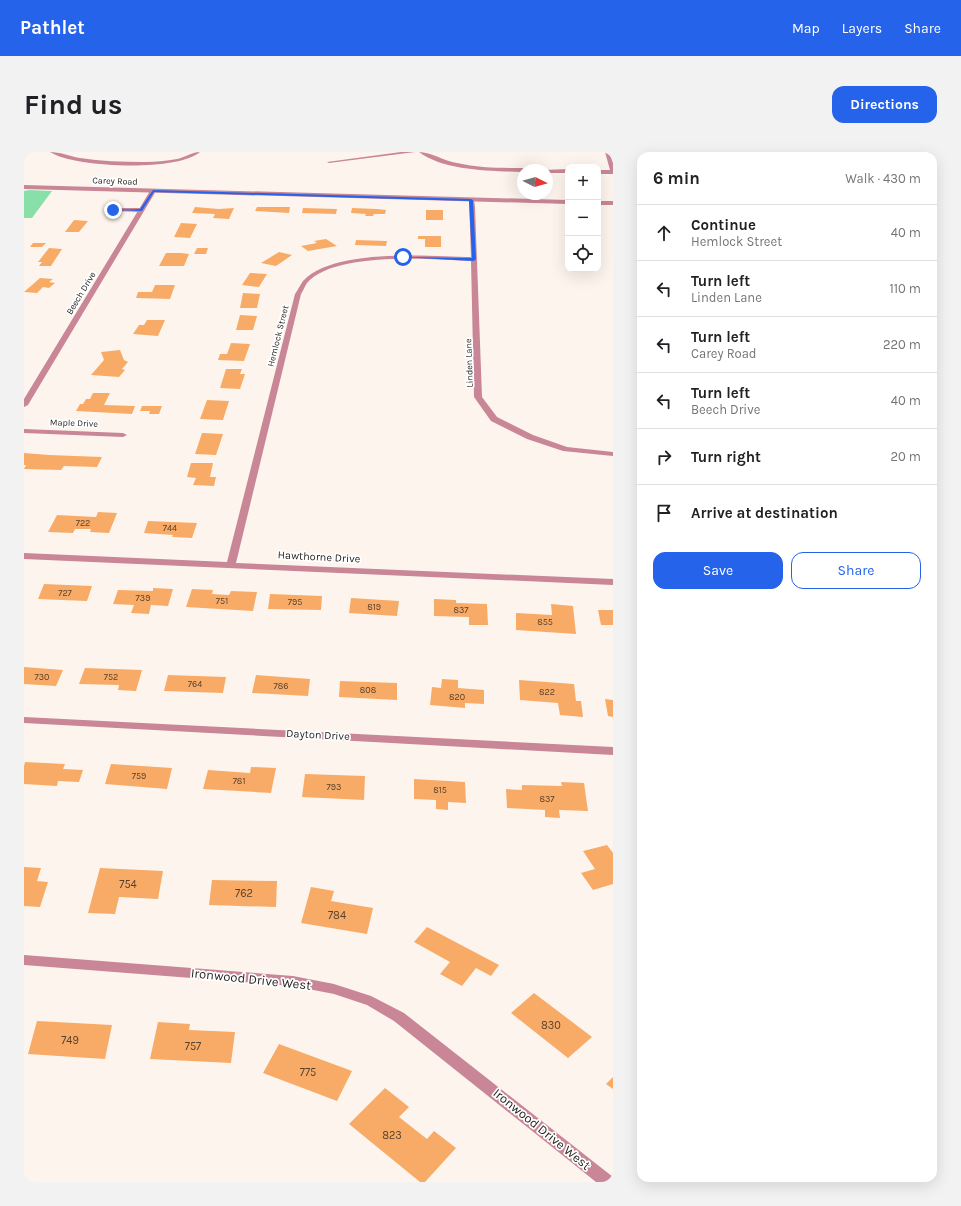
<!DOCTYPE html>
<meta charset="utf-8">
<style>
:root{--surface:#fff;--page:#f2f2f2;--text:#202124;--muted:#757577;--line:#e0e0e0;--accent:#2563eb}
body{margin:0;font-family:Karla,sans-serif;background:var(--page);color:var(--text)}
.controls{position:absolute;right:12px;top:12px;display:grid;overflow:hidden;border-radius:8px;box-shadow:0 4px 16px #0002}
.controls button{width:36px;height:36px;display:grid;place-items:center;padding:0;border:0;border-bottom:1px solid var(--line);background:var(--surface);color:var(--text);font:20px sans-serif}
.compass{position:absolute;left:493px;top:12px;width:36px;height:36px;border-radius:50%;background:var(--surface);box-shadow:0 4px 16px #0002;rotate:95deg}
.stop{position:absolute;width:12px;height:12px;margin:-9px;border:3px solid #2563eb;border-radius:50%;background:#fff}
.stop.end{background:#2563eb;border-color:#fff;box-shadow:0 1px 4px #0008}
.list{margin:0;padding:0;list-style:none}
h2{display:flex;justify-content:space-between;align-items:center;height:52px;margin:0;padding:0 16px;font-size:17px}
h2 small{font-size:13px;font-weight:400;color:var(--muted)}
.list li{display:grid;grid-template-columns:26px 1fr auto;gap:12px;align-items:center;box-sizing:border-box;height:56px;padding:0 16px;border-top:1px solid var(--line)}
.list b{display:block;font-size:15px;white-space:nowrap}
.list p{margin:0;font-size:13px;white-space:nowrap;color:var(--muted)}
.list em{font-size:13px;font-style:normal;color:var(--muted)}
.actions{display:flex;gap:8px;padding:12px 16px}
.actions a{flex:1;padding:9px 0;border:1px solid var(--accent);border-radius:12px;text-align:center;font-size:14px;color:var(--accent)}
.actions .main{background:var(--accent);color:#fff}
.icon{flex:none;width:22px;height:22px;fill:none;stroke:currentColor;stroke-width:2;stroke-linecap:round;stroke-linejoin:round}
.map{position:relative;flex:none;width:589px;height:1030px;overflow:hidden;border-radius:12px}
header{display:flex;align-items:center;gap:24px;box-sizing:border-box;height:56px;padding:0 20px;background:var(--accent);color:#fff}
header strong{font-size:19px}
nav{display:flex;gap:22px;margin-inline-start:auto;font-size:14px}
.intro{display:flex;align-items:center;justify-content:space-between;box-sizing:border-box;height:96px;padding:0 24px}
h1{margin:0;font-size:28px}
.button{padding:10px 18px;border-radius:12px;background:var(--accent);color:#fff;font-size:14px;font-weight:700}
main{display:flex;gap:24px;padding:0 24px}
aside{flex:1;background:var(--surface);border-radius:12px;box-shadow:0 4px 16px #0002}
.map>svg:first-child{display:block}
</style>
<header>
<strong>Pathlet</strong>
<nav><a>Map</a><a>Layers</a><a>Share</a></nav>
</header>
<div class="intro"><h1>Find us</h1><a class="button">Directions</a></div>
<main>
<div class="map">
<svg width="589" height="1030" viewBox="0 0 589 1030">
<rect width="100%" height="100%" fill="#fdf5ed"/>
<!-- green -->
<path fill="#89dfa8" d="M5 38 28 39 8 66H0V39Z"/>
<!-- building -->
<path fill="#f8ab66" d="M171 55 195 57 210 56 205 67 189 66 191 62 168 61Z
M233 55H266L265 61 231 59Z
M279 56 313 57 312 62 278 61Z
M328 56 353 57 362 58 361 62H350L349 64H341L342 62 327 61Z
M402 58H419V68H402Z
M50 68 64 69 55 80H41Z
M157 71 173 72 166 86 150 85Z
M394 84H417V95H401V87H394Z
M302 87 313 94 284 99 277 94 293 91 290 89Z
M332 88 363 89 362 94 331 93Z
M9 91H22L18 95H6Z
M25 96 38 97 27 114H15L18 110H14Z
M173 96H184L182 102H170Z
M255 100 268 103 252 114 237 111Z
M142 101H157L165 102 160 114H135Z
M226 121 243 122 235 135 218 133Z
M16 126 29 127 25 130 31 131 25 136 19 135 13 141 0 140Z
M131 133H151L146 147 112 146 114 140H128Z
M219 141 236 142 233 156H216Z
M216 163 233 164 229 178H212Z
M123 168H141L134 184 109 182 115 173H120Z
M207 191 226 192 220 209 194 208 196 202H203Z
M96 198 100 208 104 210 98 217 101 218 95 225 67 223 80 208 77 200Z
M202 217H218L216 222H221L216 237 196 236Z
M69 241H86L80 253 111 254 108 262 52 259 56 252H59L62 247H66Z
M183 248 205 249 199 268 176 267Z
M118 254H138L135 262H125L126 259H116Z
M178 281 199 282 192 303 171 302Z
M0 301 25 303 78 305 73 315 40 314 37 318 0 317 2 313H0Z
M167 311H189L186 325H192L190 334 169 333 172 326 163 325Z
M74 360 93 361 85 381 66 380 67 377H51L49 381 24 380 33 363 72 365Z
M124 369 173 371 168 386 148 385 149 383 120 381Z
M20 432 68 434 63 449 14 447Z
M129 436 149 437 144 454 127 453 125 462 107 461 110 453 89 452 94 438 129 439Z
M168 437 189 438 188 442 205 443 207 439 233 440 229 459 162 455Z
M246 442 298 444 297 458 244 457Z
M327 446 375 449 373 464 325 461Z
M410 447 432 448V451L463 452 464 473H445V465L410 464Z
M527 452 549 454 552 482 492 478V461L528 463Z
M574 458H589V473H577Z
M0 515 39 518 32 534 0 532Z
M61 516 118 518 112 539 94 538 95 533 55 532Z
M144 523 202 525 199 541 140 539Z
M232 523 286 527 284 544 228 541Z
M418 527 434 528V536L460 538V552L441 551V556L406 553 408 535 417 536Z
M495 528 550 532 552 549H557L559 565 536 563 534 551 496 548Z
M316 529 373 531V548L315 545Z
M581 547 589 548V565L584 564Z
M1 610 41 612 39 617 59 618 55 630 34 629 33 634 0 632V614Z
M87 612 148 616 143 637 81 632Z
M227 615 252 616 247 641 179 637 184 618 226 621Z
M281 622 341 624 340 648 278 645Z
M390 627 441 630 442 651 424 650V658L412 657V648L390 647Z
M537 630 560 631 564 659 535 658 536 666 521 665V658L483 656 482 637 498 638V633L538 634Z
M583 693 589 701V732L569 738 557 721 571 717 559 699Z
M0 715 17 716 13 729 24 730 16 755 0 754Z
M76 716 139 719 134 747 95 745 91 762 64 761Z
M188 728 253 729 252 755 185 753Z
M287 735 310 739 307 749 349 756 343 782 277 771Z
M403 775 475 813 467 824 452 816 438 834 416 822 426 810 390 790Z
M510 841 568 885 544 906 487 861Z
M13 869 88 873 81 907 4 902Z
M134 870 166 872 165 878 211 880 207 911 126 907Z
M255 892 328 919 313 949 239 921Z
M589 925V937L582 932Z
M361 936 385 955 375 965 403 987 410 979 432 996 401 1030H396L325 972Z"/>
<g fill="none" stroke-linecap="round" stroke-linejoin="round">
<!-- service -->
<path fill="#c88697" fill-rule="evenodd" d="M87 56H117L120 58 117 60 89 59 87 58Z"/>
<!-- minor -->
<path fill="#c88697" fill-rule="evenodd" d="M26 0C36 0 45 4 56 6 77 9 98 10 120 10 131 10 143 9 153 7 162 5 168 0 176 0 153 20 51 16 26 0Z
M377 0H391L305 11 303 10Z
M395 0C407 0 420 9 433 11 455 16 477 16 499 16L502 18H499V20C468 19 420 19 395 0Z
M581 0H585L589 11V22H574V18H586Z
M544 17V21H523V18H521Z
M129 37 132 39 4 253 0 255V247L126 39Z
M445 47 450 48 451 55 458 245 473 265 509 283 543 295 589 300V304L539 299 503 287 467 269 450 245 447 109C408 107 310 99 283 131 281 134 279 139 277 142L212 411 589 427V433L0 407V401L203 410 271 142C274 138 276 133 279 129 309 96 405 104 447 105Z
M0 277 99 281 103 283 99 285 0 281Z
M0 565 589 595V603L0 571Z
M0 803 269 824 310 832 347 844 380 861 589 1025V1030H572L370 869 343 853 310 842 269 834 0 813Z"/>
<!-- tertiary -->
<path fill="#c88697" fill-rule="evenodd" d="M0 33 544 48V52L0 37Z
M574 49H589V53H574Z"/>
</g>
<!-- route -->
<path fill="#2563eb" d="M129 38 447 47 449 48 452 107 450 109 377 105 448 106 445 49 130 40 118 59 88 58 116 57Z"/>
<g text-anchor="middle" dominant-baseline="central" stroke-width="3.5" stroke-linejoin="round" paint-order="stroke">
<!-- far-street labels -->
<g font-size="9" fill="#221f1c" stroke="#fff">
<text transform="translate(91 29) rotate(2)">Carey Road</text>
<text transform="translate(57 141) rotate(-59)">Beech Drive</text>
<text transform="translate(254 184) rotate(-76)">Hemlock Street</text>
<text transform="translate(445 211) rotate(-92)">Linden Lane</text>
<text transform="translate(50 271) rotate(2)">Maple Drive</text>
</g>
<!-- number labels -->
<g font-size="9" fill="#58422e">
<text x="59" y="371">722</text>
<text x="146" y="376">744</text>
<text x="41" y="441">727</text>
<text x="119" y="446">739</text>
<text x="198" y="449">751</text>
<text x="271" y="450">795</text>
<text x="350" y="455">819</text>
<text x="437" y="458">837</text>
<text x="521" y="470">855</text>
<text x="18" y="525">730</text>
<text x="87" y="525">752</text>
<text x="171" y="532">764</text>
<text x="257" y="534">786</text>
<text x="344" y="538">808</text>
<text x="523" y="540">822</text>
<text x="433" y="545">820</text>
<text x="115" y="624">759</text>
<text x="215" y="629">781</text>
<text x="310" y="635">793</text>
<text x="416" y="638">815</text>
<text x="523" y="647">837</text>
</g>
<!-- street labels -->
<g font-size="11" fill="#221f1c" stroke="#fff">
<text transform="translate(295 405) rotate(3)">Hawthorne Drive</text>
<text transform="translate(294 583) rotate(3)">Dayton Drive</text>
</g>
<!-- near-number labels -->
<g font-size="11" fill="#58422e">
<text x="104" y="732">754</text>
<text x="220" y="741">762</text>
<text x="313" y="763">784</text>
<text x="527" y="873">830</text>
<text x="46" y="888">749</text>
<text x="169" y="894">757</text>
<text x="284" y="920">775</text>
<text x="368" y="983">823</text>
</g>
<!-- near-street labels -->
<g font-size="13" fill="#221f1c" stroke="#fff">
<text transform="translate(227 827) rotate(6)">Ironwood Drive West</text>
<text transform="translate(518 977) rotate(39)">Ironwood Drive West</text>
</g>
</g>
</svg>
<div class="controls">
<button>+</button>
<button>−</button>
<button><svg class="icon" aria-label="locate" viewBox="0 0 24 24"><circle cx="12" cy="12" r="6"/><path d="M12 2v4M12 18v4M2 12h4M18 12h4"/></svg></button>
</div>
<svg class="compass" viewBox="-18 -18 36 36"><path d="M0-13l5 13h-10z" fill="#e53935"/><path d="M0 13l5-13h-10z" fill="#757577"/></svg>
<div class="stop" style="left:379px;top:105px"></div>
<div class="stop end" style="left:89px;top:58px"></div>
</div>
<aside>
<h2>6 min<small>Walk · 430 m</small></h2>
<ul class="list">
<li><svg class="icon" aria-label="ahead" viewBox="0 0 24 24"><path d="M12 20V5M6 11l6-6 6 6"/></svg><div><b>Continue</b><p>Hemlock Street</p></div><em>40 m</em></li>
<li><svg class="icon" aria-label="left" viewBox="0 0 24 24"><path d="M17 20v-9H6M10 6l-5 5 5 5"/></svg><div><b>Turn left</b><p>Linden Lane</p></div><em>110 m</em></li>
<li><svg class="icon" aria-label="left" viewBox="0 0 24 24"><path d="M17 20v-9H6M10 6l-5 5 5 5"/></svg><div><b>Turn left</b><p>Carey Road</p></div><em>220 m</em></li>
<li><svg class="icon" aria-label="left" viewBox="0 0 24 24"><path d="M17 20v-9H6M10 6l-5 5 5 5"/></svg><div><b>Turn left</b><p>Beech Drive</p></div><em>40 m</em></li>
<li><svg class="icon" aria-label="right" viewBox="0 0 24 24"><path d="M7 20v-9h11M14 6l5 5-5 5"/></svg><div><b>Turn right</b></div><em>20 m</em></li>
<li><svg class="icon" aria-label="arrive" viewBox="0 0 24 24"><path d="M6 21V4h12l-3 4 3 4H6"/></svg><div><b>Arrive at destination</b></div></li>
</ul>
<div class="actions"><a class="main">Save</a><a>Share</a></div>
</aside>
</main>
